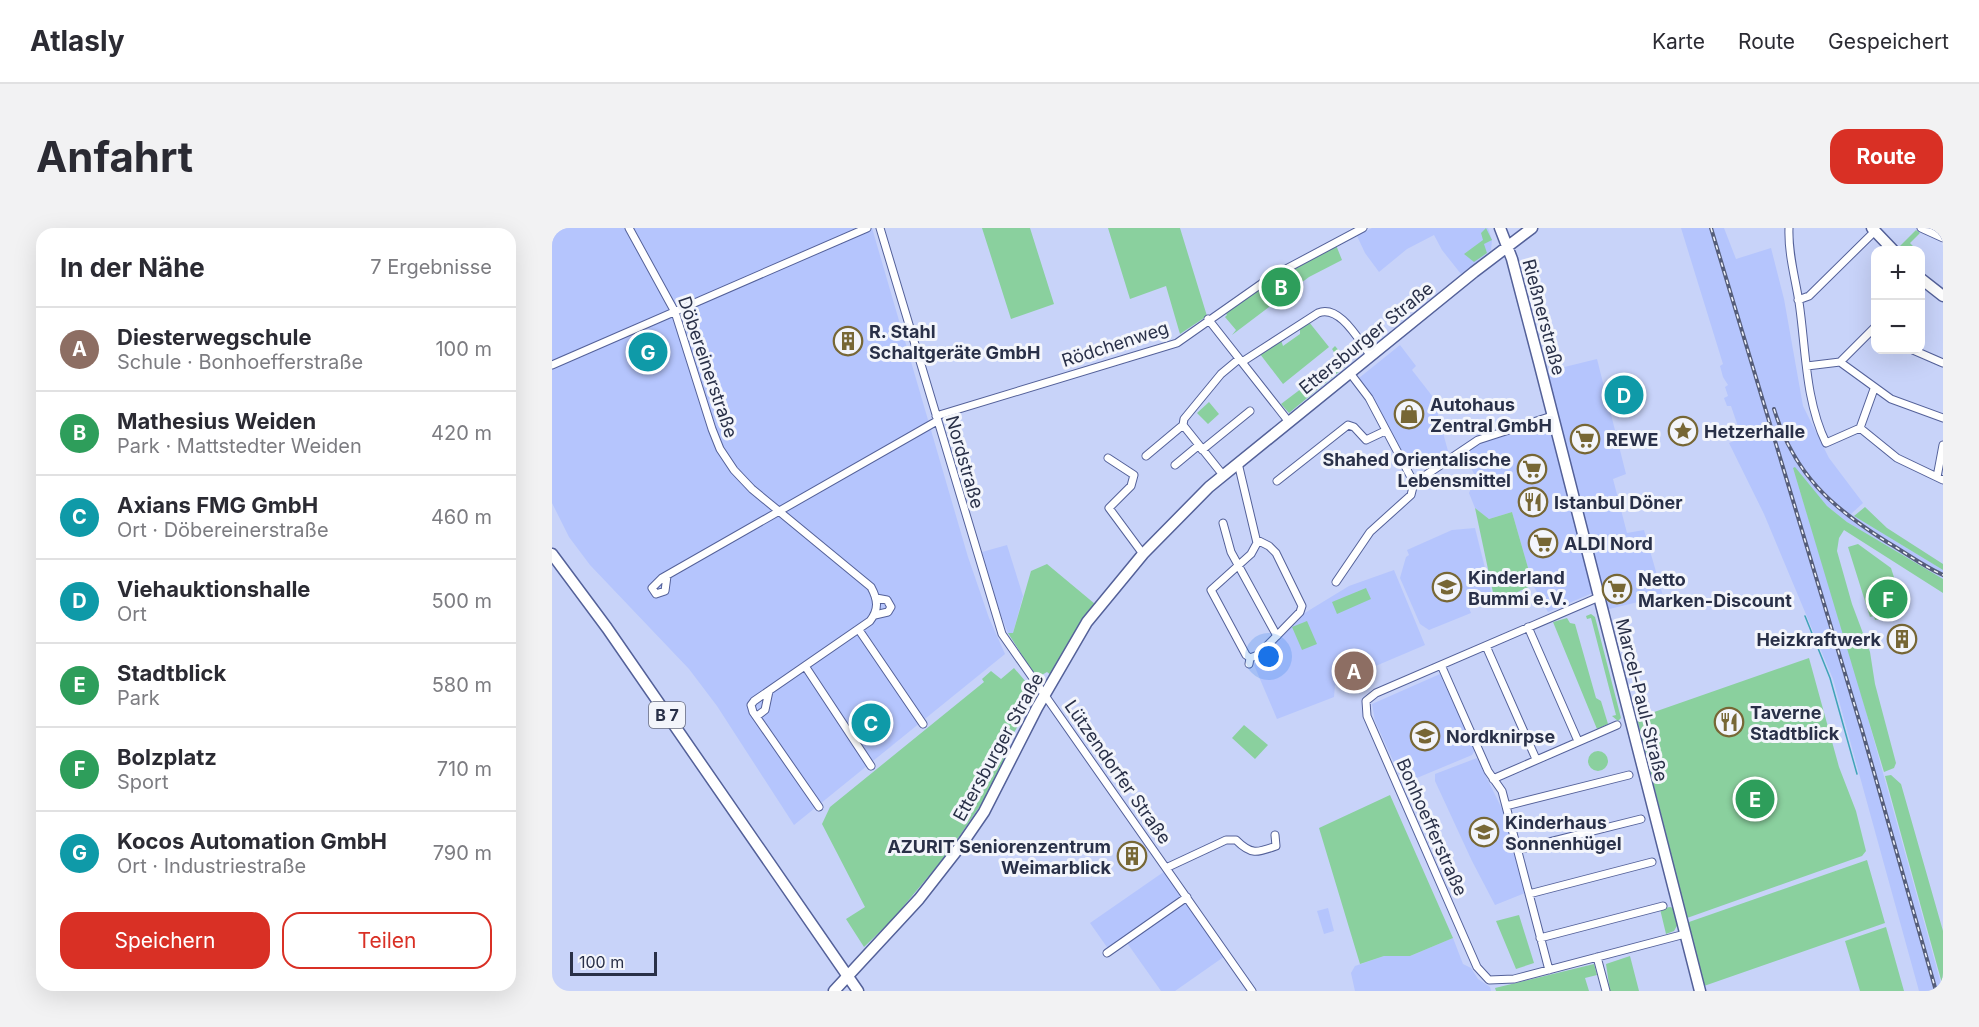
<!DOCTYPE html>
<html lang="de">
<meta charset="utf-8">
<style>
:root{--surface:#fff;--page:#f2f2f3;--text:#2b2b33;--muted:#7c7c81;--line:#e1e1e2;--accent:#d93025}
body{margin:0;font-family:Inter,sans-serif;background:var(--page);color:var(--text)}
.controls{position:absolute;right:18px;top:18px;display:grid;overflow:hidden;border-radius:12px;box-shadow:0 6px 24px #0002}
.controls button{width:54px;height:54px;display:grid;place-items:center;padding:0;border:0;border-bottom:2px solid var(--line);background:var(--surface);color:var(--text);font:30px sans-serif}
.scale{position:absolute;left:18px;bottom:15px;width:87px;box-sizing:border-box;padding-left:6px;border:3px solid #293048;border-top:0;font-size:16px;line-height:21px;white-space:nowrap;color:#293048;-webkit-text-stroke:4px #f3f5fb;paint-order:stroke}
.you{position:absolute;left:717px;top:429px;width:21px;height:21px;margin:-15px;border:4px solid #fff;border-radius:50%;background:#1a73e8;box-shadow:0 0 0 9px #1a73e833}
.badge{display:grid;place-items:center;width:39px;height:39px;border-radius:50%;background:var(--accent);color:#fff;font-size:20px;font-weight:700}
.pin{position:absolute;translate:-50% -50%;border:3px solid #fff;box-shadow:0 2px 6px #0006}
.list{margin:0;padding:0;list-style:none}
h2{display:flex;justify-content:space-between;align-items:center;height:78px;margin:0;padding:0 24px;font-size:26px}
h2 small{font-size:20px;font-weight:400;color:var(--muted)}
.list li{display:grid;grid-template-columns:39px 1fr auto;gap:18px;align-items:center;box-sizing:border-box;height:84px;padding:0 24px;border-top:2px solid var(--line)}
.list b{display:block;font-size:22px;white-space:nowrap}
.list p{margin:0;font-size:20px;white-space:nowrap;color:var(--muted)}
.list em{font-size:20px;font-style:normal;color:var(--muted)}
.actions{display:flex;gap:12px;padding:18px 24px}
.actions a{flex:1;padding:14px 0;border:2px solid var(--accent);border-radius:18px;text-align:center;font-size:21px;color:var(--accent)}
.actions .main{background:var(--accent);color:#fff}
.map{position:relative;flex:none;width:1391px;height:763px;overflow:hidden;border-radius:18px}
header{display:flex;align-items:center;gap:36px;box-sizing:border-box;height:84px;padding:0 30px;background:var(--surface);border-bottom:2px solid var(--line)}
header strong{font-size:28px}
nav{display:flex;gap:33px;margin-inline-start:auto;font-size:21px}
.intro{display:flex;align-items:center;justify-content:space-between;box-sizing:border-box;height:144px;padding:0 36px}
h1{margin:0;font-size:42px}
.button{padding:15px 27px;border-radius:18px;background:var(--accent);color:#fff;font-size:21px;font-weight:700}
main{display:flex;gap:36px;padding:0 36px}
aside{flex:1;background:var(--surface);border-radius:18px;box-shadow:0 6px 24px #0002}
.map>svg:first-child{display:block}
</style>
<header>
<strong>Atlasly</strong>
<nav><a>Karte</a><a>Route</a><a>Gespeichert</a></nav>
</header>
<div class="intro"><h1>Anfahrt</h1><a class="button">Route</a></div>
<main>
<aside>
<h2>In der Nähe<small>7 Ergebnisse</small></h2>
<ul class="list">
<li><span class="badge" style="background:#8d6e63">A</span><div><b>Diesterwegschule</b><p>Schule · Bonhoefferstraße</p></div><em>100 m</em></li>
<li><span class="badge" style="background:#2e9e5b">B</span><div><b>Mathesius Weiden</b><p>Park · Mattstedter Weiden</p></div><em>420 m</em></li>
<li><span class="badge" style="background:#0f9aa8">C</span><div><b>Axians FMG GmbH</b><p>Ort · Döbereinerstraße</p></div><em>460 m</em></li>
<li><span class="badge" style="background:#0f9aa8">D</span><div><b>Viehauktionshalle</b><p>Ort</p></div><em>500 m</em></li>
<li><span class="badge" style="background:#2e9e5b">E</span><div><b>Stadtblick</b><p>Park</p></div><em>580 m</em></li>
<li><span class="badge" style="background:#2e9e5b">F</span><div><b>Bolzplatz</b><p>Sport</p></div><em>710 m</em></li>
<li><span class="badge" style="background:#0f9aa8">G</span><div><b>Kocos Automation GmbH</b><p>Ort · Industriestraße</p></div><em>790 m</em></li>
</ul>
<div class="actions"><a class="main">Speichern</a><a>Teilen</a></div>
</aside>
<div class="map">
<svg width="1391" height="763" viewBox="0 0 1391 763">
<rect width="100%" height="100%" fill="#c8d3f9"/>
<!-- built -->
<path fill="#b5c5fd" d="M0 0H320L416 329 437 390 453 426 242 597 165 478 137 441 38 337 17 309 0 275Z
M820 0H936L940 12 939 22 909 46 890 22 882 7 855 21 827 44 813 25 805 8Z
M1129 0H1172L1184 31 1219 20 1232 71 1251 178 1277 230 1311 275 1299 286 1391 342V351L1295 294 1275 278 1241 240 1298 425 1391 763H1367L1281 451 1212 286 1177 215 1190 210 1179 178H1175L1172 170 1176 168 1173 159 1176 157 1171 149 1168 138 1171 136Z
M848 117 864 138 860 142 881 169 896 223 874 240 867 233 856 239 822 173 807 150Z
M1045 131 1074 246 1061 251 1075 305 1092 302 1111 368 1049 383 1043 364 996 384 981 357 960 284 937 291 923 280 917 265 924 249 907 219 932 206 996 185 988 145Z
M923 300 940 368 916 378 919 385 877 402 868 396 848 350 854 329 857 327 855 322 900 302Z
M455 317 471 368 461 405H456L448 385 430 324Z
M842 342 873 417 793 451 783 457 782 469 725 491 702 437 751 386 797 358Z
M888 446 923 522 920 527 860 552 847 546 823 493 820 476Z
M925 530 953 587 973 665 943 677 920 633 883 553V546Z
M613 643 673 728 623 763H609L573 712 557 722 538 695Z
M776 680 782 703 772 706 765 683Z
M901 710 911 736 919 740 926 751 938 759 939 763H803L799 745 803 738 832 728H858Z"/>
<!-- green -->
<path fill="#8ad09e" d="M430 0H478L502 76 459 91Z
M556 0H628L655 88 628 106 614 58 578 71Z
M934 0 940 12 932 16 935 25 922 34 912 26 931 12 929 5Z
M1364 2 1368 5 1358 15 1365 22H1352L1348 18Z
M784 17 790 32 757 49 680 107 684 102 673 89 675 87 672 83 742 38Z
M757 94 777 119 731 156 708 126 729 112 731 118 748 106V100Z
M783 118 794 131 791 134 794 138 737 185 729 176 787 132 780 121Z
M657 174 667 186 656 196 645 185Z
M1243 239 1275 278 1295 294 1391 351V365L1292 302 1287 310 1285 323 1300 376 1318 424 1323 456 1344 535 1342 540 1332 544 1241 240Z
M1313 279 1335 300 1391 336V342L1302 288Z
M923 280 937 291 960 284 981 357 943 374Z
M1306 316 1339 340 1352 380 1328 388V391L1323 392 1322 388 1318 389 1296 319Z
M495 336 543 376 499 447 495 444 488 448 480 443 456 405H461L479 343Z
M814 360 819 371 785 386 780 374Z
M1039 386 1043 389 1069 490 1066 493 1060 488 1064 487 1039 390 1035 391 1034 388Z
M1015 390 1018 395 1023 396 1044 470 1049 473 1056 496 1045 501 1001 394Z
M755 393 765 416 750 422 740 399Z
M1257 430 1287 539 1304 583 1314 623 1310 628 1135 690 1085 490Z
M462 440 481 462 482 470 456 515 455 527 434 569 396 625 340 692 312 719 294 691 313 679 270 596 278 579 432 454 430 451 439 443 449 451Z
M692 497 716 517 703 531 680 510Z
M1036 533a10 10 0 1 1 20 0a10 10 0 1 1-20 0Z
M1339 547 1349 556 1391 703V759L1333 548Z
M838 567 901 710 858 728H832L808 736 767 600Z
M1315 632 1333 695 1152 758 1136 697 1137 694Z
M1118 679 1122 680 1126 696 1122 703 1114 706 1108 681Z
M967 687 982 735 964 741 944 693Z
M1334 699 1352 763H1308L1293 713Z
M1078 728 1087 763H1058L1054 736Z
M1042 736 1045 747 1033 750 1037 763H944L943 760Z"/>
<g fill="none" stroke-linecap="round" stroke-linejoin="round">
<!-- stream -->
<path stroke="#3fa4b7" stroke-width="1.5" d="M1253 388 1278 450 1305 546"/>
<!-- street casing -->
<g stroke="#546199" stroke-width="9">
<path id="street" d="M77 0 123 84 160 201 168 221 182 242 200 261 319 359C326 372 327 381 318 393L202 473 199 477 201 484 267 579
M328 0 450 406 700 763
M1237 0C1236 25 1243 49 1247 74 1254 121 1253 172 1274 215L1308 200 1322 161
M1369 0 1391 10
M1246 72 1257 68 1324 2
M656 91 737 194
M1361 122 1391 135
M690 134 766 85C788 76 807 113 819 128
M1288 134 1339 171 1391 190
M0 137 315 0
M1255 138 1288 134 1324 98
M798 145 817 170 862 255
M384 188 625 115 719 49 811 0
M631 197 671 247
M1308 200 1345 230 1391 252
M650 222 698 183
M594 228 631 197 632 191 669 146 687 131
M556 230 582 247 579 258 557 280 591 326
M686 235 705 315 699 326 659 362 694 427 698 430 697 436
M623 237 647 217
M1385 249 1391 217
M725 253 796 197 802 199 814 212 833 203
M862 255 926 212 1000 188
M671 295 679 324 725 408
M115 348 113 363 104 366 100 360 110 350 385 193
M784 354 818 304 859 267 862 255
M1047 369 824 465 814 473 815 488 925 739 937 752 962 751 1133 706
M323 387 336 384 339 379 335 372 324 370
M976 399 1026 513
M307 402 371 496
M934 418 984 531
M698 430 706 427 748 384 750 378 724 325 717 318 705 312
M889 437 936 543 950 563 997 742
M253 438 319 538
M205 488 213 482 217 463
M941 551 1065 497
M954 578 1077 547
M965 622 1089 591
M614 640 674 612H684C699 627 705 625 724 618L723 607
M977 666 1100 634
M988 710 1111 678
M555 725 635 669
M1045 729 1054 763"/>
</g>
<!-- secondary casing -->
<g stroke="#546199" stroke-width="13">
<path id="secondary" d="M948 0 960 31 987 134 1148 763
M1320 0 1341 22
M1368 50 1391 68
M282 763 367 671 410 616 432 584 485 480 535 394 591 326 657 259 922 44 980 0"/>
</g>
<!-- primary casing -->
<g stroke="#546199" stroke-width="13">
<path id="primary" d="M0 326 55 400 306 763"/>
</g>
<!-- street -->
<use href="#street" stroke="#fff" stroke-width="7"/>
<!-- secondary -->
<use href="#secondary" stroke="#fff" stroke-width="10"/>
<!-- primary -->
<use href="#primary" stroke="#fff" stroke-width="10"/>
<!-- rail casing -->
<g stroke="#555d79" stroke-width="4">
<path id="rail" d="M1159 0 1310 502 1384 763
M1222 181C1242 246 1279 279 1335 314 1354 325 1371 338 1391 347"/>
</g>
<!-- rail -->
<use href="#rail" stroke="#f3f5fb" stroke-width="1.5" stroke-dasharray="4.5" stroke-linecap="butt"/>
</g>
<!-- icons -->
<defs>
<g id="building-ring" transform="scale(1.5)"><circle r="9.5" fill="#f3f5fb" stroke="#776735" stroke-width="1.5"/><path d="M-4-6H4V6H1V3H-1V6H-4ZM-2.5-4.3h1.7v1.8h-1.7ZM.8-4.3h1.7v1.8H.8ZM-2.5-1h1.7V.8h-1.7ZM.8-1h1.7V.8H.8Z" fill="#776735"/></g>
<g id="shop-ring" transform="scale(1.5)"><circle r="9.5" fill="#f3f5fb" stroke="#776735" stroke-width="1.5"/><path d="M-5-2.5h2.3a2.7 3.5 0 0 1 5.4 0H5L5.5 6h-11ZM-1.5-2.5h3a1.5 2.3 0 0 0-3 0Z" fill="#776735"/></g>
<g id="sight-ring" transform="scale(1.5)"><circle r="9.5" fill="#f3f5fb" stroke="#776735" stroke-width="1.5"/><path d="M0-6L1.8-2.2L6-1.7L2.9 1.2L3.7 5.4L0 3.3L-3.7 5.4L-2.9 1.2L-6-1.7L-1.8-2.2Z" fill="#776735"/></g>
<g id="supermarket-ring" transform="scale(1.5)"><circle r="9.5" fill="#f3f5fb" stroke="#776735" stroke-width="1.5"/><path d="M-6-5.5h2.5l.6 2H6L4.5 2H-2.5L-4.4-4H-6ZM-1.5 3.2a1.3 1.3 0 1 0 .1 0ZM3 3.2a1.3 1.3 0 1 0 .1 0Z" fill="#776735"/></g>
<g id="restaurant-ring" transform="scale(1.5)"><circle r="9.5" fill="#f3f5fb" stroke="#776735" stroke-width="1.5"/><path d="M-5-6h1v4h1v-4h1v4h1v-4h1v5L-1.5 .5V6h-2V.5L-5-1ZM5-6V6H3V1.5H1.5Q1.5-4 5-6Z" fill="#776735"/></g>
<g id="school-ring" transform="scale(1.5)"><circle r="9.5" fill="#f3f5fb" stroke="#776735" stroke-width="1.5"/><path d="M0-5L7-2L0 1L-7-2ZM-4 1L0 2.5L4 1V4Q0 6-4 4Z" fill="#776735"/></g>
</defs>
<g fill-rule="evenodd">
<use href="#building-ring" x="296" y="113"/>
<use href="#shop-ring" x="857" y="186"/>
<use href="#sight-ring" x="1131" y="203"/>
<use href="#supermarket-ring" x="1033" y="211"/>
<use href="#supermarket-ring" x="980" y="241"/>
<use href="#restaurant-ring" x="981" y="274"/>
<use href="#supermarket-ring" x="991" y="315"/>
<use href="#school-ring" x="895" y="359"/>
<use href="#supermarket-ring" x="1065" y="361"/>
<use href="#building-ring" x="1350" y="411"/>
<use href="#restaurant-ring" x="1177" y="494"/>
<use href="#school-ring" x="873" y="508"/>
<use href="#school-ring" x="932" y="604"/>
<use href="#building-ring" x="580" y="628"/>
</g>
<g text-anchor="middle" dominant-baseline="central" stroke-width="6" stroke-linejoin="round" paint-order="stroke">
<!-- shield labels -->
<rect fill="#f3f5fb" stroke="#666b7e" stroke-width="1.5" x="97" y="474" width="36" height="26" rx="4.5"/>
<g font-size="16" font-weight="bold" fill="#293048">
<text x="115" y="487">B 7</text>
</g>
<!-- street labels -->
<g font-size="18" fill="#293048" stroke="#f3f5fb">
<text transform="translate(992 89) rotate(75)">Rießnerstraße</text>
<text transform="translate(814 110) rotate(-39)">Ettersburger Straße</text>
<text transform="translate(563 116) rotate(-18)">Rödchenweg</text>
<text transform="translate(156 139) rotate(71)">Döbereinerstraße</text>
<text transform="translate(413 234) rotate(74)">Nordstraße</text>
<text transform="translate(1090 472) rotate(76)">Marcel-Paul-Straße</text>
<text transform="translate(446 519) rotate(-61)">Ettersburger Straße</text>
<text transform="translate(566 544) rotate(55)">Lützendorfer Straße</text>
<text transform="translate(880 599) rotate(66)">Bonhoefferstraße</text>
</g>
<!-- poi labels -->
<g font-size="18" font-weight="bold" fill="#293048" stroke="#f3f5fb" text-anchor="start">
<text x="317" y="103">R. Stahl<tspan x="317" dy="21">Schaltgeräte GmbH</tspan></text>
<text x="878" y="176">Autohaus<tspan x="878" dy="21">Zentral GmbH</tspan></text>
<text x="1152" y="203">Hetzerhalle</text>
<text x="1054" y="211">REWE</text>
<text x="959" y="231" text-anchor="end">Shahed Orientalische<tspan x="959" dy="21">Lebensmittel</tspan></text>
<text x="1002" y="274">Istanbul Döner</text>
<text x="1012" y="315">ALDI Nord</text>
<text x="916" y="349">Kinderland<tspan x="916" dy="21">Bummi e.V.</tspan></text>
<text x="1086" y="351">Netto<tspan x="1086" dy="21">Marken-Discount</tspan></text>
<text x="1329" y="411" text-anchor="end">Heizkraftwerk</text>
<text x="1198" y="484">Taverne<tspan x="1198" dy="21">Stadtblick</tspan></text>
<text x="894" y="508">Nordknirpse</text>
<text x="953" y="594">Kinderhaus<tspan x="953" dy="21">Sonnenhügel</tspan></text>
<text x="559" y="618" text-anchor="end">AZURIT Seniorenzentrum<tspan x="559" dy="21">Weimarblick</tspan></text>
</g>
</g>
</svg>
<div class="controls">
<button>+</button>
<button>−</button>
</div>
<div class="scale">100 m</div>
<div class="you"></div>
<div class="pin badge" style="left:802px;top:443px;background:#8d6e63">A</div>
<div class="pin badge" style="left:729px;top:59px;background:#2e9e5b">B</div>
<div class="pin badge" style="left:319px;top:495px;background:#0f9aa8">C</div>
<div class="pin badge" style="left:1072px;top:167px;background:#0f9aa8">D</div>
<div class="pin badge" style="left:1203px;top:571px;background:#2e9e5b">E</div>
<div class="pin badge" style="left:1336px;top:371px;background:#2e9e5b">F</div>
<div class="pin badge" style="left:96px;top:124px;background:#0f9aa8">G</div>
</div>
</main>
